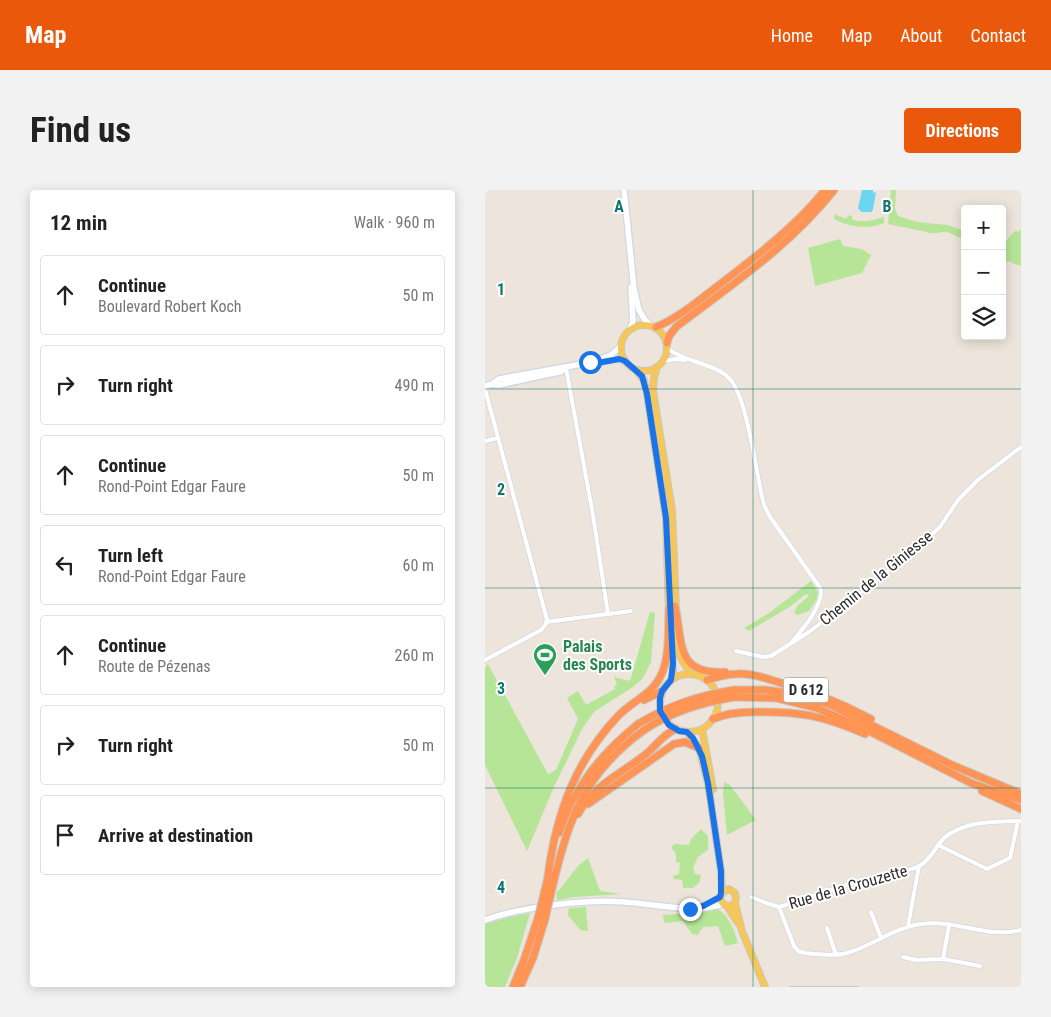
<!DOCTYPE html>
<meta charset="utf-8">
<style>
:root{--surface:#fff;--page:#f2f2f2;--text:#222;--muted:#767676;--line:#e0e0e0;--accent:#ea580c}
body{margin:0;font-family:"Roboto Condensed",sans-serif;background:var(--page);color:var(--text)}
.controls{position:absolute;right:15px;top:15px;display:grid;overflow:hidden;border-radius:5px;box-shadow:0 2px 12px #0003}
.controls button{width:45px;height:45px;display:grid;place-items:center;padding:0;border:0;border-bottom:1px solid var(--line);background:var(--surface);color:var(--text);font:25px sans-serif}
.stop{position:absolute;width:15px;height:15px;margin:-11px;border:4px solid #1a73e8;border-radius:50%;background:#fff}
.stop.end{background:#1a73e8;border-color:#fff;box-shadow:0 1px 5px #0008}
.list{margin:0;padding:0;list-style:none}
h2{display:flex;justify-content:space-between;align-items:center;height:65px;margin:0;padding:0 20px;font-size:21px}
h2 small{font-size:16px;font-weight:400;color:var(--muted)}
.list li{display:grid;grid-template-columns:32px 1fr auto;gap:15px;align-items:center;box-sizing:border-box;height:80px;margin:0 10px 10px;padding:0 10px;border:1px solid var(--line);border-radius:5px}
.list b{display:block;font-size:19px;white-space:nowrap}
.list p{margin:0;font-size:16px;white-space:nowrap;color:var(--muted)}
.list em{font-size:16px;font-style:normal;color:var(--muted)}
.icon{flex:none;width:28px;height:28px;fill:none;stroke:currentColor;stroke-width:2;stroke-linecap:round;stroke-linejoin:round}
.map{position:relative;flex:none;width:536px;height:797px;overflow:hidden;border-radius:5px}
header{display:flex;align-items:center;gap:30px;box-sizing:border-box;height:70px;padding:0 25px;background:var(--accent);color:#fff}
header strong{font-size:24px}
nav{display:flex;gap:28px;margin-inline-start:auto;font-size:18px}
.intro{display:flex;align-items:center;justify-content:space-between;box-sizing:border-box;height:120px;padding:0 30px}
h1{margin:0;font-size:35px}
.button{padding:12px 22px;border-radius:5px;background:var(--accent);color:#fff;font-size:18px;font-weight:700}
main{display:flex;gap:30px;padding:0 30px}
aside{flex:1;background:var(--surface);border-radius:5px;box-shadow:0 2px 12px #0003}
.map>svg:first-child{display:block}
</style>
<header>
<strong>Map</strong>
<nav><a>Home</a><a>Map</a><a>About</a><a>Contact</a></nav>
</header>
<div class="intro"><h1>Find us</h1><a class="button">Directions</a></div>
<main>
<aside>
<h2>12 min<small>Walk · 960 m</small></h2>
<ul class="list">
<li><svg class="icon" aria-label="ahead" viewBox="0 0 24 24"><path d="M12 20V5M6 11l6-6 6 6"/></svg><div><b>Continue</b><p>Boulevard Robert Koch</p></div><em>50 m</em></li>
<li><svg class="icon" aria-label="right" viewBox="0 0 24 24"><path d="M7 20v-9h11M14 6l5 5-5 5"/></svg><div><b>Turn right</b></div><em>490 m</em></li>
<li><svg class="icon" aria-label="ahead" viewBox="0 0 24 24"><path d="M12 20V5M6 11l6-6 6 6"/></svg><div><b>Continue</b><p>Rond-Point Edgar Faure</p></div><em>50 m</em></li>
<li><svg class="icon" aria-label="left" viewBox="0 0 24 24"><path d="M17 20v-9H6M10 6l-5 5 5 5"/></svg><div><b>Turn left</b><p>Rond-Point Edgar Faure</p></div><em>60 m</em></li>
<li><svg class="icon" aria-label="ahead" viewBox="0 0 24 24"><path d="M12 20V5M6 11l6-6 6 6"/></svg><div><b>Continue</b><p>Route de Pézenas</p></div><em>260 m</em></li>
<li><svg class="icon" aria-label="right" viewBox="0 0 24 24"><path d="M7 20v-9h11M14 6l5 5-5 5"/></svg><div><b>Turn right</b></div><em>50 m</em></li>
<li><svg class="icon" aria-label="arrive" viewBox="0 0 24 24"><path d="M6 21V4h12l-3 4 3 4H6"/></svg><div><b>Arrive at destination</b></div></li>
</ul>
</aside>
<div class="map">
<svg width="536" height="797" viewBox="0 0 536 797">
<rect width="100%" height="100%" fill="#ede5dc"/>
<!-- green -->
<path fill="#b6e597" d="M406 0H411L410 19 413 26 432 32 462 35 477 40H480V50C473 47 466 42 459 42 452 42 449 45 442 42L403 34Z
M350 24 361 29 364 25 367 26V29C378 34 388 30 399 27V33C383 40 364 37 349 29Z
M536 39V76L529 74 524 71 517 75V55L531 40 533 42Z
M355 49 358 56 377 59 386 65 377 83 330 96 323 58Z
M326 391 333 402 332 409 324 421 313 425 309 423 312 416 324 406 321 404 306 416 264 441 259 438 284 423Z
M165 422 170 423 166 472 158 488 148 497 109 522 97 539 69 597 42 661 0 575V477L3 474 63 584 71 580 93 529 82 508 93 501 101 515 130 499 129 496 132 494 129 487 145 491Z
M239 592 245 595 271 630 242 645 238 605Z
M216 639 223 646V660L213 667 208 678 210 684 216 685 214 693 208 698H198L197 690 189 689 188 686 194 684 195 673 191 672V664L186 657 190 654 204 655 206 649Z
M103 668 115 701 136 704 90 707 72 710 71 703C83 691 89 677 103 668Z
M101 717 103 741 95 740 83 725 84 718Z
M233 719C245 727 249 740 253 753L240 756 233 736 218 737 213 745 207 744 198 731 179 733 178 725 218 722Z
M45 723 32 768 20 797H0V734L25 727Z"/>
<!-- water -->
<path fill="#6cd6f2" d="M377 0H388V3L391 2 388 20 386 22H376L373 18Z"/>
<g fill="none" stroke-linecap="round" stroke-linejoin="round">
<!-- street casing -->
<g stroke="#d1d6e4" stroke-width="5.5">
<path id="street" d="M182 158C200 173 227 172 244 188 263 207 271 286 279 315L285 327 336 399C338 416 317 440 307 452
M178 171 191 169 200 170
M81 178 108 325 123 424
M0 199 62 430 61 434 56 440 0 470
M0 251 13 248
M61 432 146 421
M251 461 278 467 286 466 324 442 400 384 444 347 455 337 473 310 494 289 536 257
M453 655 502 679 525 668 533 631
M266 707 281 713 294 717C323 708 352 697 382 689 399 685 417 684 434 676 445 671 450 657 459 648 480 630 511 632 536 631
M294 717 309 756 313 761 319 763C332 764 349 767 362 763 387 756 410 737 437 734 471 729 501 749 536 740
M386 722 396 748
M423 736 434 676
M342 738 351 765
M418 767 431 770 458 769 495 776
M458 769 464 735"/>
</g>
<!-- secondary casing -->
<g stroke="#d1d6e4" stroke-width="8">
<path id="secondary" d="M139 0 149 99 154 120 160 130 165 135
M145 139 148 131 146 97
M108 172 112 173 130 169 140 171
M7 194 14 195 69 183 75 182 81 178
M0 196 7 194 14 189 108 172 126 165 136 156
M0 730C36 717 101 709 139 712 172 714 205 724 238 714"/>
</g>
<!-- primary casing -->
<g stroke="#c8c8c8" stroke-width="8">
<path id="primary" d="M136 158a23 23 0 1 1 46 0a23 23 0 1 1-46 0Z
M172 177 169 187 168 201 187 320 191 419
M151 180 159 190 162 204 181 328 184 424
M191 439 195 467 206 484
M186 451 188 482 186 490
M175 513a29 29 0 1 1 58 0a29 29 0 1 1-58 0Z
M217 539 228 599
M202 542 214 558 223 593 236 681 237 703
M250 713 244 716 238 714 235 709 237 703 244 699 250 703 251 708 250 713 257 741 280 797
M242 716 253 733"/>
</g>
<!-- highway casing -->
<g stroke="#c8c8c8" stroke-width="9">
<path id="highway" d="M171 137C195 127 214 110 234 95 272 66 310 37 340 0
M182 153 184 146 191 137C246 95 305 56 349 0
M190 416C198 452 190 485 240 482
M222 490C232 487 241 484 252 484 266 483 280 488 293 492 326 501 356 513 386 529
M249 500H281L310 504 346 515 467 575 536 604
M249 507 291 508 332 518 378 538 486 593 536 610
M159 510 177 501
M228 529C241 523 255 522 270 522 315 521 339 526 380 544
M497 601 536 619
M103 614 189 554 200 552 214 558
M93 624C109 594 135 585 161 564 171 556 178 544 191 539
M74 643C89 597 116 564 153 534
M63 686C71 624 90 571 134 525 149 510 169 503 177 483 185 464 183 439 184 419
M65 707C82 635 95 586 159 540
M58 708 64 683
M28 797 39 770 53 728
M35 797 48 768 60 729"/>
</g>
<!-- street -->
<use href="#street" stroke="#fff" stroke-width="4"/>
<!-- secondary -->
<use href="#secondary" stroke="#fff" stroke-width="5.5"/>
<!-- primary -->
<use href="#primary" stroke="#f5c75a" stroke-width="6"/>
<!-- highway -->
<use href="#highway" stroke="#ff9455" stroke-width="7"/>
<!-- rail -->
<path stroke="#9fa3b5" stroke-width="1" d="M305 797H373"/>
<!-- highway-bridge casing -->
<g stroke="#c8c8c8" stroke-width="9" stroke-linecap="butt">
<path id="highway-bridge" d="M153 534C185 515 212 506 249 500
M159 540C187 521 216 513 249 507
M53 728 58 708
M60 729 65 707"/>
</g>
<!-- highway-bridge -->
<use href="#highway-bridge" stroke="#ff9455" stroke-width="7"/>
</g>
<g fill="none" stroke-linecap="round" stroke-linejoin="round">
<!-- route -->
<path stroke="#1a73e8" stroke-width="6" d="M105 172 112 173 134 169 140 171 157 186 162 204 181 328 188 474 186 490 177 501 175 508V521L184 535 194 541 202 542 208 548 217 566 223 593 236 681V703L235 707 218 716 205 719"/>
</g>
<!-- grid -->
<path fill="none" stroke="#0f766e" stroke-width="1" stroke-opacity="0.55" d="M268 0V797M0 199H536M0 398H536M0 598H536"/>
<!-- icons -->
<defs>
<g id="stadium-pin" transform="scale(1.25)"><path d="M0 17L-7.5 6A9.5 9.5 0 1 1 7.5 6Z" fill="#2e9e5b" stroke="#fff"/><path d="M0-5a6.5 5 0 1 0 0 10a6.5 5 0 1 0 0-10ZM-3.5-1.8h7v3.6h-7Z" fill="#fff"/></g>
</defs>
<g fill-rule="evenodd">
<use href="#stadium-pin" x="60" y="465"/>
</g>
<g text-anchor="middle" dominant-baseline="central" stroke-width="4" stroke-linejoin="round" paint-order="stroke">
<!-- shield labels -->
<rect fill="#fff" stroke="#6b6b6b" stroke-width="1" x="298.5" y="487.5" width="45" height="25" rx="4"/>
<g font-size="15" font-weight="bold" fill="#2b2b2b">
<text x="321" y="500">D 612</text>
</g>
<!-- street labels -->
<g font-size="16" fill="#2b2b2b" stroke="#fff">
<text transform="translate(391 388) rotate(-39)">Chemin de la Giniesse</text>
<text transform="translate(363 697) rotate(-16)">Rue de la Crouzette</text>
</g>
<!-- leisure labels -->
<g font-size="16" font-weight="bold" fill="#27864d" stroke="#fff" text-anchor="start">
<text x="78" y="456">Palais<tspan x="78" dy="18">des Sports</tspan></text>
</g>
</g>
<g font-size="16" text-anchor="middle" font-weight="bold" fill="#0f766e" stroke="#fff" stroke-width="4" stroke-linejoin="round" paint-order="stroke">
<text x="134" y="22">A</text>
<text x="402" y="22">B</text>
<text x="16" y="105">1</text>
<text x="16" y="305">2</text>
<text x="16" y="504">3</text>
<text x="16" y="703">4</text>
</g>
</svg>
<div class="controls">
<button>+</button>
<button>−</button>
<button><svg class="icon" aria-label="layers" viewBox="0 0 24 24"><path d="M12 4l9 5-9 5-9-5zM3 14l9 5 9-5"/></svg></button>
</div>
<div class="stop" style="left:105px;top:172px"></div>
<div class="stop end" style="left:205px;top:719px"></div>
</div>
</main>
